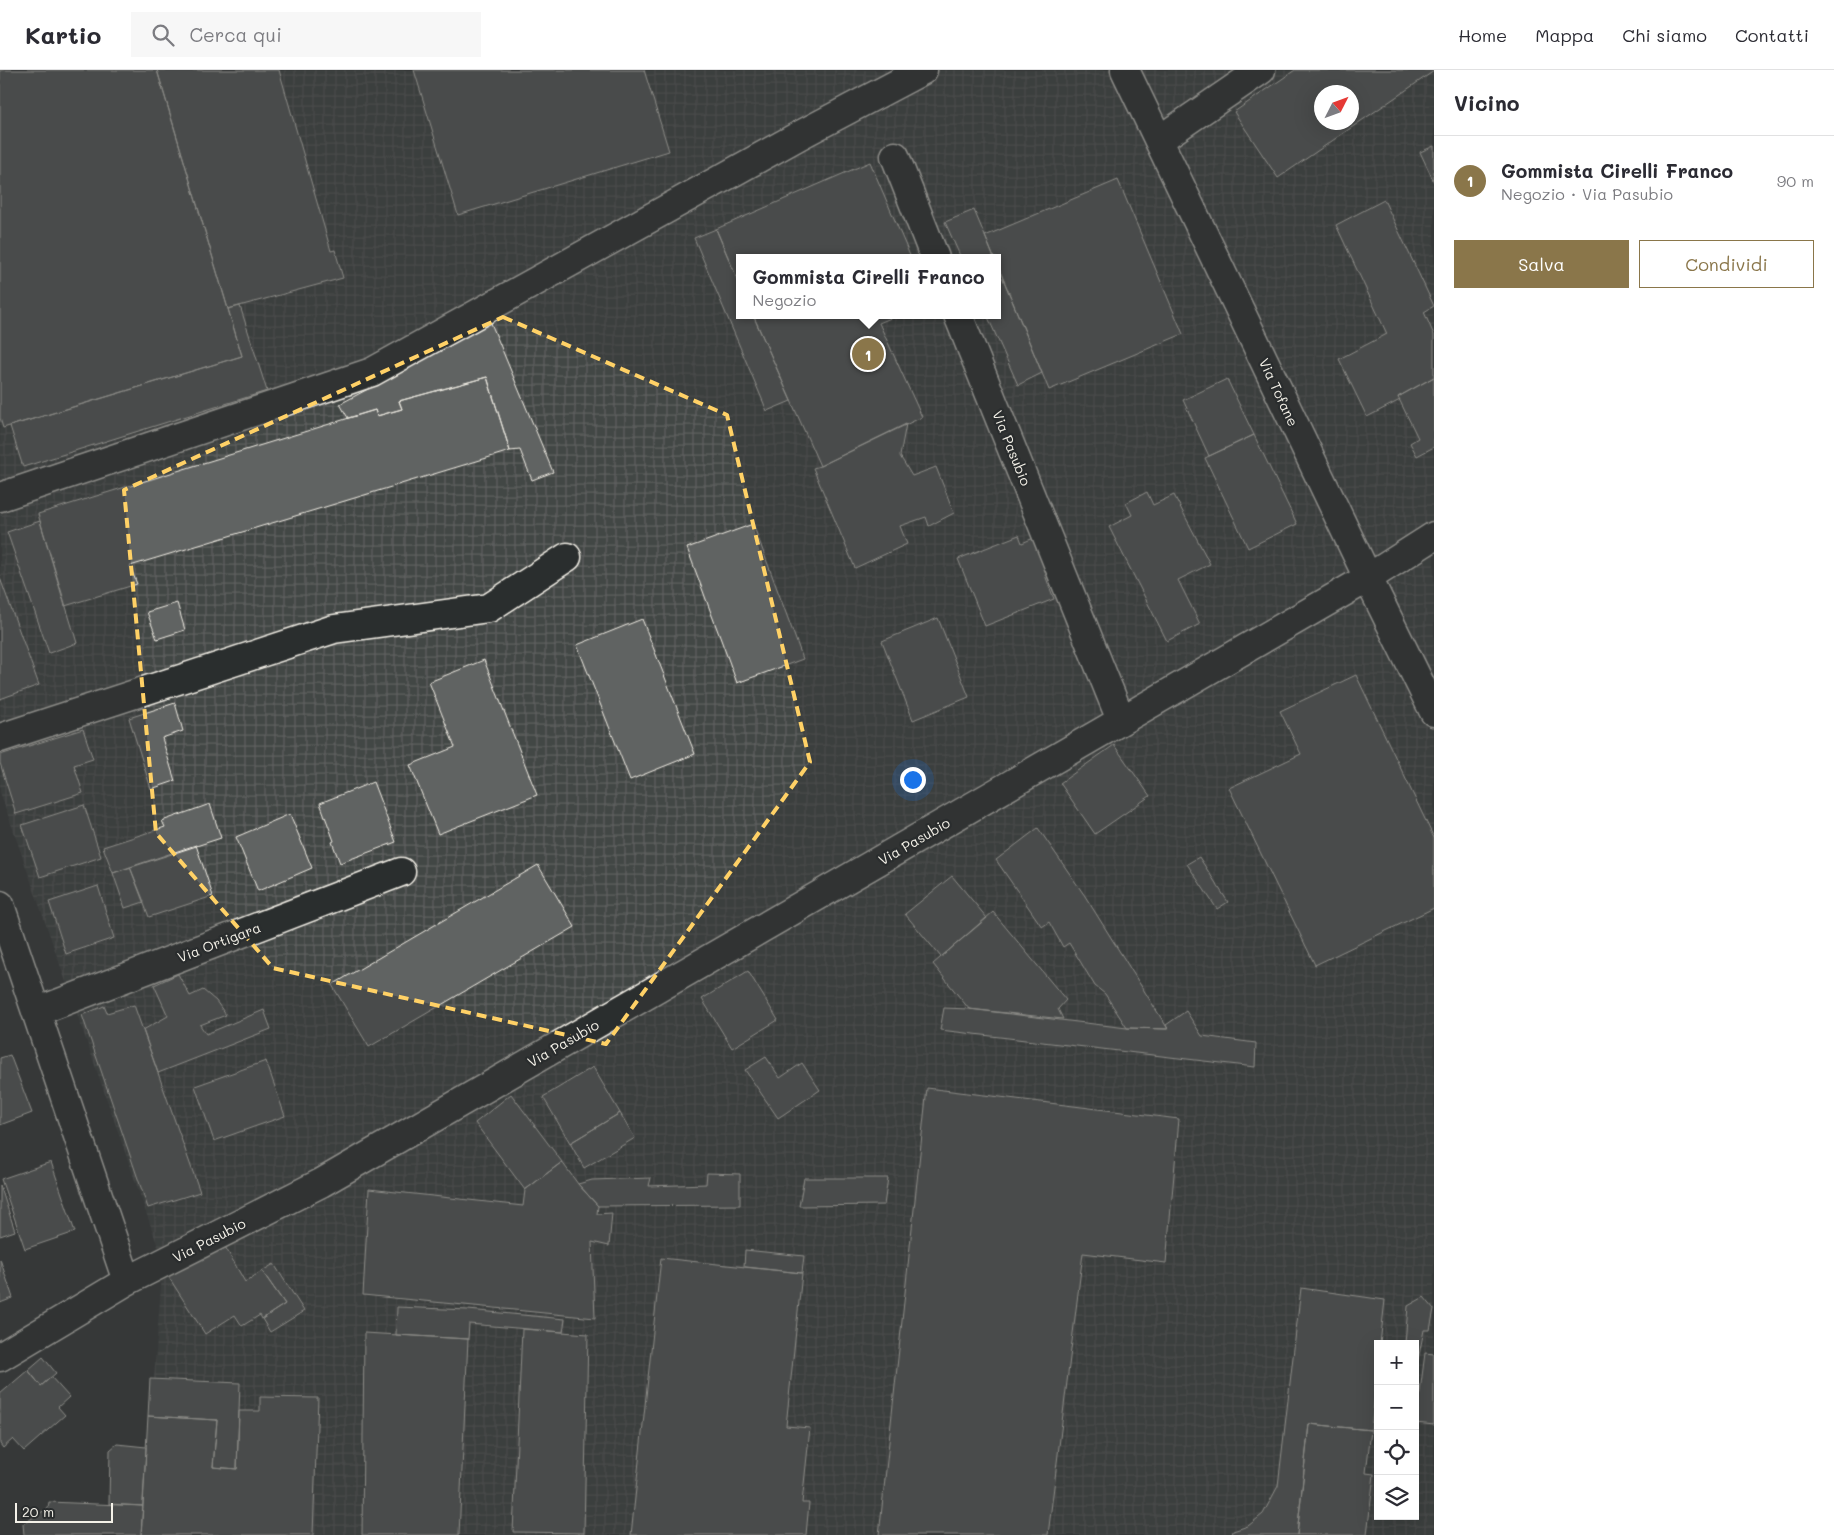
<!DOCTYPE html>
<html lang="it">
<meta charset="utf-8">
<style>
:root{--surface:#fff;--page:#f7f7f7;--text:#2b2b33;--muted:#7c7c81;--line:#e1e1e2;--accent:#8a764a}
body{margin:0;font-family:Mali,sans-serif;background:var(--page);color:var(--text)}
.controls{position:absolute;right:15px;bottom:15px;display:grid;overflow:hidden;border-radius:0px;box-shadow:0 5px 20px #0002}
.controls button{width:45px;height:45px;display:grid;place-items:center;padding:0;border:0;border-bottom:1px solid var(--line);background:var(--surface);color:var(--text);font:25px sans-serif}
.compass{position:absolute;left:1314px;top:15px;width:45px;height:45px;border-radius:50%;background:var(--surface);box-shadow:0 5px 20px #0002;rotate:48deg}
.scale{position:absolute;left:15px;bottom:12px;width:98px;box-sizing:border-box;padding-left:5px;border:2px solid #f4f1e8;border-top:0;font-size:14px;line-height:18px;white-space:nowrap;color:#f4f1e8;-webkit-text-stroke:4px #2a2d2e;paint-order:stroke}
.you{position:absolute;left:912px;top:709px;width:18px;height:18px;margin:-12px;border:4px solid #fff;border-radius:50%;background:#1a73e8;box-shadow:0 0 0 8px #1a73e833}
.badge{display:grid;place-items:center;width:32px;height:32px;border-radius:50%;background:var(--accent);color:#fff;font-size:16px;font-weight:700}
.pin{position:absolute;translate:-50% -50%;border:2px solid #fff;box-shadow:0 1px 5px #0006}
.popup{position:absolute;left:736px;top:184px;width:265px;height:65px;box-sizing:border-box;display:grid;place-content:center;border-radius:0px;background:var(--surface);filter:drop-shadow(0 1px 4px #0005);font-size:16px;white-space:nowrap;color:var(--muted)}
.popup b{font-size:19px;color:var(--text)}
.popup::after{content:'';position:absolute;left:50%;top:100%;margin-left:-10px;border:10px solid transparent;border-top-color:var(--surface)}
.list{margin:0;padding:0;list-style:none}
h2{display:flex;justify-content:space-between;align-items:center;height:65px;margin:0;padding:0 20px;font-size:21px}
h2 small{font-size:16px;font-weight:400;color:var(--muted)}
.list li{display:grid;grid-template-columns:32px 1fr auto;gap:15px;align-items:center;box-sizing:border-box;height:90px;padding:0 20px;border-top:1px solid var(--line)}
.list b{display:block;font-size:19px;white-space:nowrap}
.list p{margin:0;font-size:16px;white-space:nowrap;color:var(--muted)}
.list em{font-size:16px;font-style:normal;color:var(--muted)}
.actions{display:flex;gap:10px;padding:15px 20px}
.actions a{flex:1;padding:11px 0;border:1px solid var(--accent);border-radius:0px;text-align:center;font-size:18px;color:var(--accent)}
.actions .main{background:var(--accent);color:#fff}
.icon{flex:none;width:28px;height:28px;fill:none;stroke:currentColor;stroke-width:2;stroke-linecap:round;stroke-linejoin:round}
.map{position:relative;flex:none;width:1434px;height:1465px;overflow:hidden}
header{display:flex;align-items:center;gap:30px;box-sizing:border-box;height:70px;padding:0 25px;background:var(--surface);border-bottom:1px solid var(--line)}
header strong{font-size:24px}
nav{display:flex;gap:28px;margin-inline-start:auto;font-size:18px}
.search{width:350px;height:45px;background:var(--page);display:flex;align-items:center;gap:12px;box-sizing:border-box;padding:0 18px;border-radius:0px;color:var(--muted);font-size:19px}
main{display:flex}
aside{flex:1;background:var(--surface)}
.map>svg:first-child{display:block}
</style>
<header>
<strong>Kartio</strong>
<div class="search"><svg class="icon" aria-label="search" viewBox="0 0 24 24"><circle cx="10" cy="10" r="6"/><path d="M15 15l6 6"/></svg>Cerca qui</div>
<nav><a>Home</a><a>Mappa</a><a>Chi siamo</a><a>Contatti</a></nav>
</header>
<main>
<div class="map">
<svg width="1434" height="1465" viewBox="0 0 1434 1465">
<defs>
<pattern id="industrial-grid" width="8" height="8" patternUnits="userSpaceOnUse" patternTransform="scale(1.25)"><rect width="8" height="8" fill="#434645"/><path d="M0 4h8M4 0v8" fill="none" stroke="#5f6160"/></pattern>
</defs>
<rect width="100%" height="100%" fill="#363939"/>
<filter id="ink" filterUnits="userSpaceOnUse"><feTurbulence type="fractalNoise" baseFrequency=".02" numOctaves="2"/><feDisplacementMap in="SourceGraphic" scale="10" xChannelSelector="R" yChannelSelector="G"/><feConvolveMatrix kernelMatrix="1 2 1 2 8 2 1 2 1" color-interpolation-filters="sRGB"/></filter>
<g filter="url(#ink)">
<!-- industrial -->
<path fill="url(#industrial-grid)" fill-rule="evenodd" d="M0 0H1434V1465H142L163 1191 0 722ZM1322 22H1352V52H1322ZM739 188H997V245H739ZM1378 1274H1415V1446H1378Z"/>
<!-- building -->
<path fill="#616362" stroke="#f4f1e8" fill-rule="evenodd" d="M0 0H157L242 286 3 358 0 348Z
M157 0H279L331 181 335 180 343 208 228 239Z
M414 0H644L669 81 458 145Z
M1295 0H1434V1L1278 108 1234 42ZM1322 22H1352V52H1322Z
M1434 76V112L1420 82Z
M870 92 911 188H739V213L716 159Z
M1118 110 1183 264 1049 320 997 194V188H994L985 166Z
M1384 130 1434 236 1424 242 1434 265V307L1398 327 1400 330 1367 347 1339 289 1387 264 1336 155Z
M974 140 985 166 994 188H961L945 152Z
M716 159 739 213V245H753L791 331 767 341 694 168Z
M997 194 1042 303 1018 315 987 245H997Z
M240 236 267 321 23 397 10 356 242 286 228 239Z
M753 245H898L879 253 922 347 820 396Z
M491 253 553 402 532 410 520 380 510 381 487 307 399 331 402 339 377 346 375 340 348 348 340 334Z
M487 307 510 381 130 496 137 514 65 536 38 444 375 340 377 346 402 339 399 331Z
M1434 307V377L1417 386 1410 373 1418 368 1398 327Z
M1227 309 1254 365 1209 386 1183 330Z
M906 354 900 386 912 406 936 397 954 443 929 456 926 447 900 456 907 474 855 498 813 398 820 396Z
M1254 365 1297 454 1248 478 1205 388Z
M1147 422 1153 435 1174 425 1210 494 1178 510 1200 554 1167 571 1109 457 1132 445 1126 433Z
M40 451 77 573 49 583 7 462Z
M753 454 803 589 737 613 687 478Z
M1019 465 1022 473 1036 467 1050 503 1045 505 1054 529 985 556 958 489Z
M0 508 39 615 0 629Z
M177 533 185 560 157 569 147 542Z
M938 548 969 627 913 650 882 571Z
M642 549 695 684 630 710 577 575Z
M484 590 537 725 438 764 410 695 455 677 429 612Z
M1356 605 1434 768V838L1315 895 1229 718 1301 684 1280 641Z
M175 633 183 661 162 668 175 711 151 719 129 648Z
M83 659 93 689 74 695 83 723 16 744 0 693V685Z
M1114 675 1150 726 1095 764 1060 713Z
M373 712 396 772 340 793 332 772 334 771 320 733Z
M210 734 221 768 113 803 103 777 165 757 162 751Z
M84 735 101 787 40 807 22 755Z
M290 744 312 798 258 821 236 767Z
M1038 758 1085 826 1168 959 1127 958 1105 924 1095 916 1069 873 1063 877 1049 852 1042 857 996 790Z
M196 775 213 826 149 847 130 797Z
M1199 787 1228 832 1217 839 1187 794Z
M538 795 575 857 369 977 332 915Z
M130 797 144 832 125 838 113 803Z
M952 806 987 848 941 887 905 844Z
M98 816 114 868 66 884 49 832Z
M993 842 1066 930 1058 939 1063 949 969 939 933 894Z
M748 901 778 950 732 978 702 929Z
M178 904 190 926 203 920 216 931 226 945 200 955 206 964 264 940 271 959 158 1003 143 960 168 946 154 915Z
M134 935 200 1122 148 1138 82 945 104 936 107 943Z
M944 938 969 939 1127 958 1168 959 1166 955 1186 941 1202 966 1256 973 1255 997 940 960Z
M10 985 32 1043 0 1055V988Z
M766 987 780 1008 802 993 820 1020 778 1048 745 1000Z
M266 991 285 1046 214 1071 195 1016Z
M593 997 620 1043 570 1073 543 1027Z
M927 1018 1179 1049 1166 1193 1083 1183 1048 1465H879Z
M511 1024 562 1092 525 1120 475 1053Z
M620 1043 635 1068 584 1098 570 1073Z
M51 1092 75 1162 25 1179 1 1109Z
M562 1092 578 1114 598 1136 597 1144 612 1143 609 1176 592 1172 595 1248 363 1225 369 1119 523 1136 525 1120Z
M707 1103 740 1104V1135L598 1136 578 1114 592 1110 651 1108 649 1116 706 1114Z
M804 1108H888L884 1135 799 1136Z
M0 1115 15 1161 0 1166Z
M223 1173 245 1212 262 1201 285 1234 262 1249 260 1245 242 1256 235 1245 205 1264 168 1206Z
M745 1180 804 1186 802 1203 744 1197Z
M661 1188 802 1203 786 1356 810 1358 802 1433H809L806 1465H631Z
M0 1189 13 1228 0 1233Z
M274 1194 304 1241 270 1262 262 1249 285 1234 262 1201Z
M1301 1218 1385 1230 1380 1274H1378V1297L1371 1360 1309 1354 1297 1465H1232L1233 1461 1248 1456 1263 1444 1278 1416Z
M1424 1227 1434 1239 1430 1260H1424L1418 1290 1415 1289V1274H1405L1408 1236Z
M397 1237 468 1240 565 1249 563 1262 469 1254 468 1269 396 1265Z
M522 1259 588 1264 584 1463 513 1462Z
M364 1263 468 1269 459 1465H362Z
M1425 1283 1434 1284V1355L1416 1353Z
M43 1287 56 1303 41 1316 28 1300Z
M28 1300 41 1316 51 1307 69 1327 58 1337 65 1345 24 1381 13 1369 3 1378 0 1374V1324Z
M150 1309 240 1313 237 1399 213 1397 217 1350 148 1346Z
M260 1327 318 1328 313 1465H141L148 1346 217 1350 213 1397 237 1399 239 1341H260Z
M1309 1354 1371 1360 1366 1403 1374 1404 1367 1465H1297Z
M117 1374 146 1377 143 1436 109 1434 110 1380Z
M49 1432 143 1436 141 1465H24L23 1454 48 1438Z"/>
<g fill="none" stroke-linecap="round" stroke-linejoin="round">
<!-- minor casing -->
<g stroke="#f4f1e8" stroke-width="31">
<path id="minor" d="M1125 0 1368 508 1434 642
M1159 70 1261 0
M895 86 935 188
M958 245 1121 650
M0 427 372 302 802 64 923 0
M0 668 334 559 489 538 567 487
M0 835 127 1211
M36 942 401 802
M0 1287 127 1211 321 1113 1368 508 1434 466"/>
</g>
<!-- minor -->
<use href="#minor" stroke="#2a2d2e" stroke-width="28"/>
</g>
</g>
<!-- marked area -->
<path d="M0 0H1434V1465H0ZM503 247 727 345 810 692 606 974 273 898 156 763 124 420Z" fill="#363939" fill-opacity=".55" fill-rule="evenodd"/>
<path fill="none" stroke="#ffd166" stroke-width="4" stroke-dasharray="10 6" stroke-linejoin="round" d="M503 247 727 345 810 692 606 974 273 898 156 763 124 420Z"/>
<g text-anchor="middle" dominant-baseline="central" stroke-width="4.5" stroke-linejoin="round" paint-order="stroke">
<!-- street labels -->
<g font-size="14" fill="#f4f1e8" stroke="#2a2d2e">
<text transform="translate(1279 322) rotate(65)">Via Tofane</text>
<text transform="translate(1012 378) rotate(68)">Via Pasubio</text>
<text transform="translate(914 771) rotate(-30)">Via Pasubio</text>
<text transform="translate(219 872) rotate(-21)">Via Ortigara</text>
<text transform="translate(563 973) rotate(-30)">Via Pasubio</text>
<text transform="translate(209 1170) rotate(-27)">Via Pasubio</text>
</g>
</g>
</svg>
<div class="controls">
<button>+</button>
<button>−</button>
<button><svg class="icon" aria-label="locate" viewBox="0 0 24 24"><circle cx="12" cy="12" r="6"/><path d="M12 2v4M12 18v4M2 12h4M18 12h4"/></svg></button>
<button><svg class="icon" aria-label="layers" viewBox="0 0 24 24"><path d="M12 4l9 5-9 5-9-5zM3 14l9 5 9-5"/></svg></button>
</div>
<svg class="compass" viewBox="-18 -18 36 36"><path d="M0-13l5 13h-10z" fill="#e53935"/><path d="M0 13l5-13h-10z" fill="#7c7c81"/></svg>
<div class="scale">20 m</div>
<div class="you"></div>
<div class="pin badge" style="left:868px;top:284px">1</div>
<div class="popup"><b>Gommista Cirelli Franco</b>Negozio</div>
</div>
<aside>
<h2>Vicino<small></small></h2>
<ul class="list">
<li><span class="badge">1</span><div><b>Gommista Cirelli Franco</b><p>Negozio · Via Pasubio</p></div><em>90 m</em></li>
</ul>
<div class="actions"><a class="main">Salva</a><a>Condividi</a></div>
</aside>
</main>
